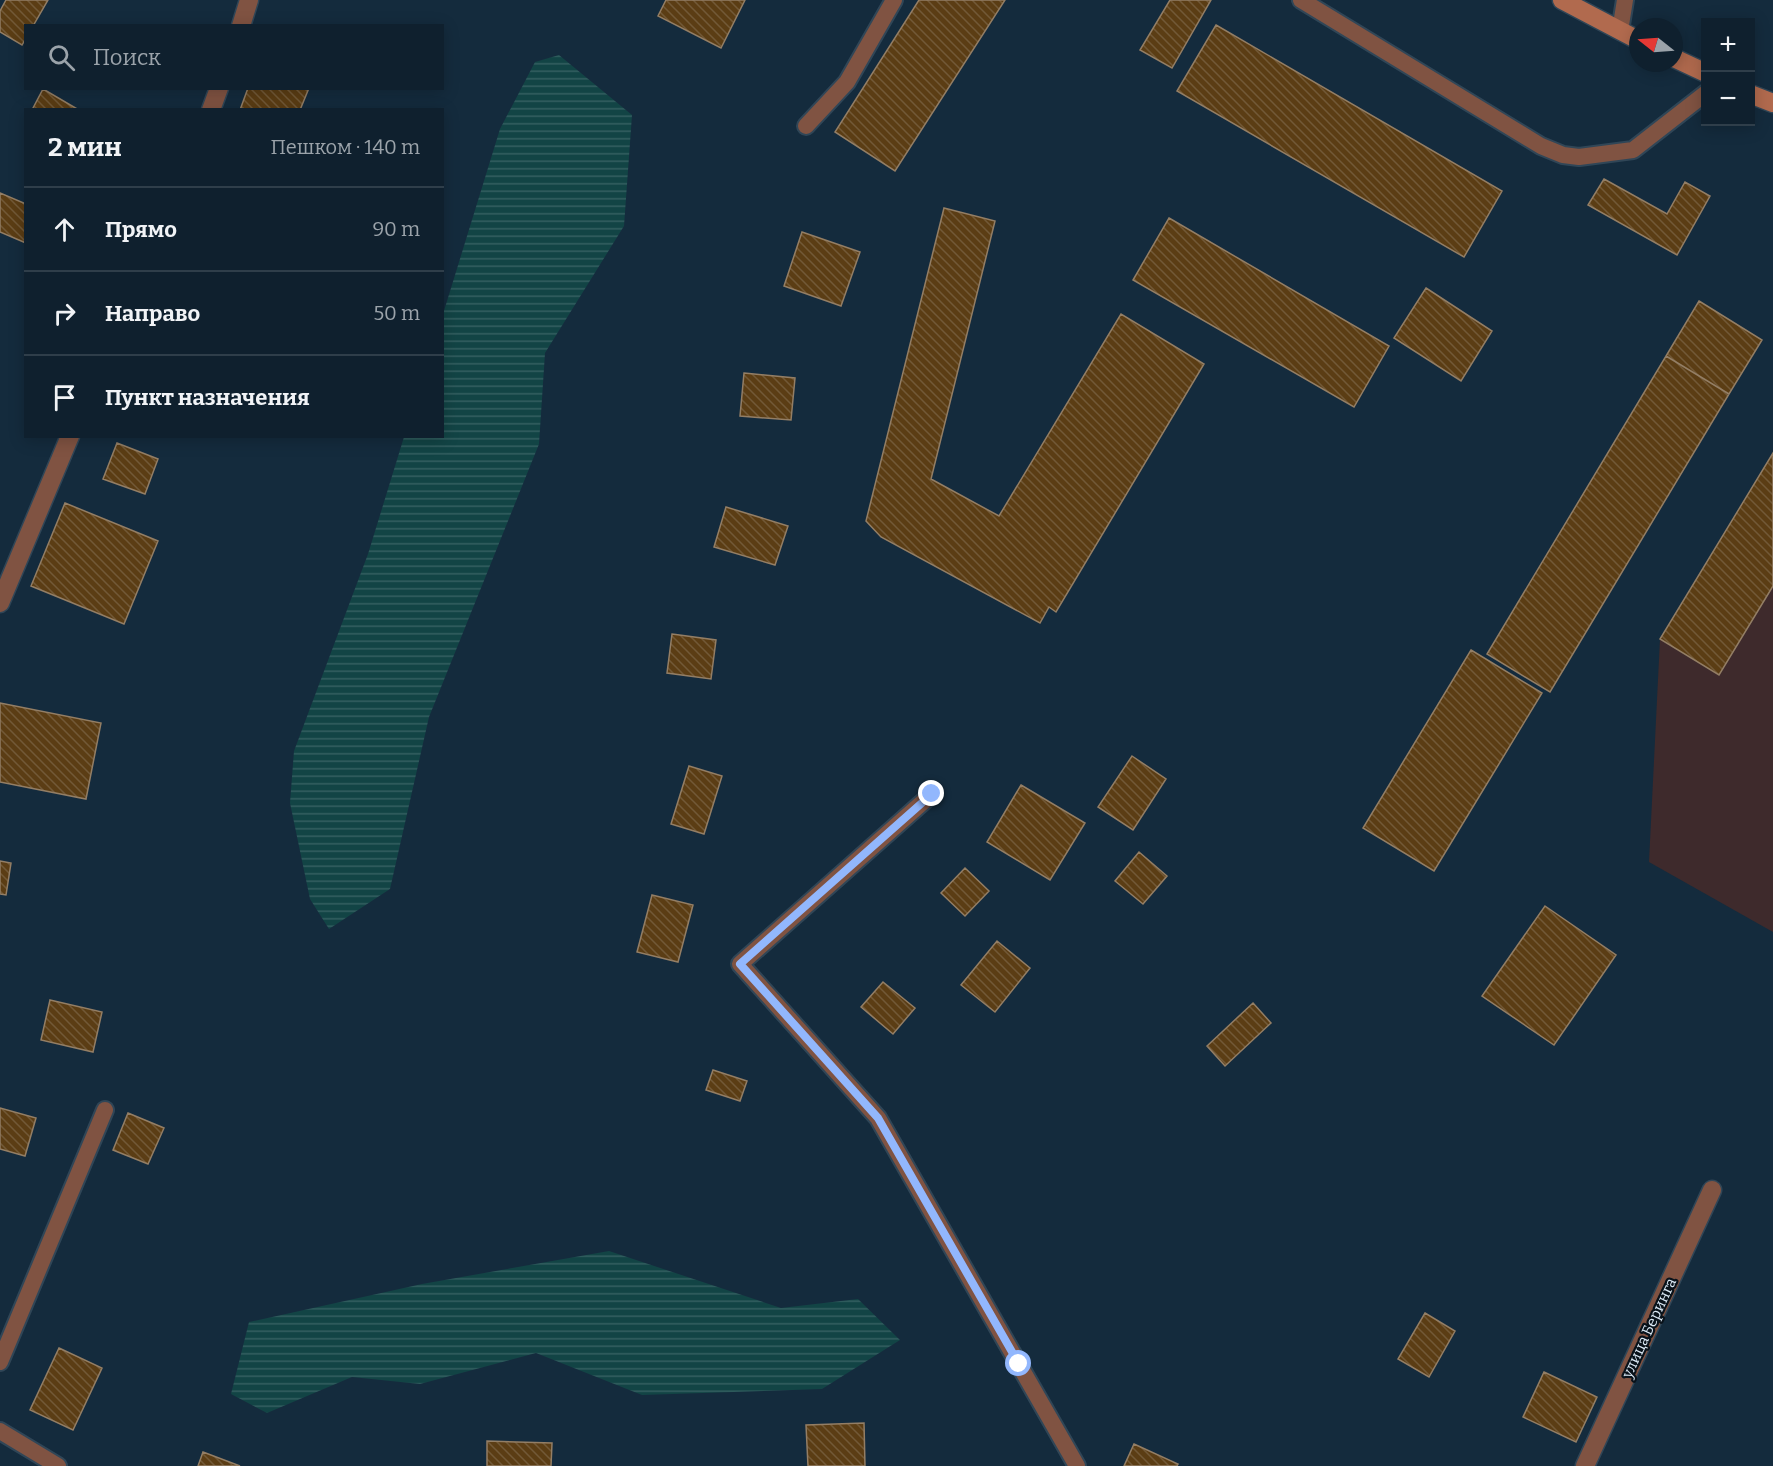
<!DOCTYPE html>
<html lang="ru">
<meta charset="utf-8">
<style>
:root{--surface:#0f202e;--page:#182836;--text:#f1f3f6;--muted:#9ba3aa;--line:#2f3e4a}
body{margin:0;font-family:Bitter,serif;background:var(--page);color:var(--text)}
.controls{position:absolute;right:18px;top:18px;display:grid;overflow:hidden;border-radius:0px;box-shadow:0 3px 15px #0003}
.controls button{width:54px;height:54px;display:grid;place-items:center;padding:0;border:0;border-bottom:2px solid var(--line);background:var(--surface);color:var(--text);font:30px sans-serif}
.compass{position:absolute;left:1629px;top:18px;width:54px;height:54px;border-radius:50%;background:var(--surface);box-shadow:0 3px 15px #0003;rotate:287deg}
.stop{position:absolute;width:18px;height:18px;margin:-14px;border:4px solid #92b7fd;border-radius:50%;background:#fff}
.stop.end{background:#92b7fd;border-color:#fff;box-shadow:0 2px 6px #0008}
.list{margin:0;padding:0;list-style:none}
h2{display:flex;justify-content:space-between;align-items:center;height:78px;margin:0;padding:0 24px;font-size:26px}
h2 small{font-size:20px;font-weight:400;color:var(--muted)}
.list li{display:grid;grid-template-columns:39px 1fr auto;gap:18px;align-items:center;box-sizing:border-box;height:84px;padding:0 24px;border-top:2px solid var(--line)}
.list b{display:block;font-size:22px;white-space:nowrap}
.list em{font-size:20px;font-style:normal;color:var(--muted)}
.icon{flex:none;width:33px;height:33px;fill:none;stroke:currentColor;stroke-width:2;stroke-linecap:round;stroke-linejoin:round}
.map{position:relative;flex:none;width:1773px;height:1466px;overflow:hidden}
.search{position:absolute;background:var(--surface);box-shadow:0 3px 15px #0003;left:24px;top:24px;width:420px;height:66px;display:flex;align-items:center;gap:15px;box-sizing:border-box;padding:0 21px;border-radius:0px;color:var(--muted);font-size:22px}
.panel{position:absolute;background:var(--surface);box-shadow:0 3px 15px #0003;left:24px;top:108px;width:420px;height:330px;border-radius:0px}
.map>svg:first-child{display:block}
</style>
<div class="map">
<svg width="1773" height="1466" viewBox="0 0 1773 1466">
<defs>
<pattern id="water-rules" width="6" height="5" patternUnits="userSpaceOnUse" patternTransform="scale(1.5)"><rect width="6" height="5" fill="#124445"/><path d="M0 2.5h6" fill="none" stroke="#345f61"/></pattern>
<pattern id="building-back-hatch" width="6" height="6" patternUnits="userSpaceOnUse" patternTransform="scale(1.5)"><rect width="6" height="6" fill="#5b3d14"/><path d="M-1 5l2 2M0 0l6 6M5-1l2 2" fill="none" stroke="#725937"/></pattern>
</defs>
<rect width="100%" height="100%" fill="#142b3d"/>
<!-- industrial -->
<path fill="#3e2a2c" d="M1773 453V932L1649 862 1660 639Z"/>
<!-- water -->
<path fill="url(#water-rules)" d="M559 55 632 115 624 226 545 353 539 444 429 717 390 889 329 929 310 899 290 803 294 751 368 554 404 437 442 436 443 314 500 129 535 62Z
M609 1251 781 1308 858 1299 900 1340 822 1389 642 1395 536 1353 420 1384 352 1377 267 1413 231 1394 249 1322 422 1284Z"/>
<!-- building -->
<path fill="url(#building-back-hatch)" stroke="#937e65" stroke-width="1.5" d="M6 0H48L33 26H26V38L22 45 0 32V11Z
M666 0H745L721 48 658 16Z
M919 0H1005L895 171 835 132Z
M1170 0H1211L1172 68 1140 50Z
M1216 25 1502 191 1464 257 1177 91Z
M248 88H309L300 110H240Z
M43 89 79 110H32Z
M1604 179 1667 214 1685 182 1710 196 1677 255 1588 205Z
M0 193 26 204V243L0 232Z
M944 208 995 221 931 479 999 516 1121 314 1204 364 1056 612 1049 607 1040 623 881 537 866 521Z
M1169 218 1389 346 1354 407 1133 280Z
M802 232 860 252 841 306 784 286Z
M1426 288 1492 331 1461 381 1394 338Z
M1699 301 1762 340 1729 394 1666 356Z
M1666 356 1729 394 1550 692 1487 654Z
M744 373 795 378 791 420 740 416Z
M117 443 158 459 145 494 103 479Z
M1773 453V586L1719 675 1660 639Z
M65 503 158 541 124 624 31 586Z
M726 507 788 526 775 565 714 547Z
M672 634 716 640 711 679 667 673Z
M1471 650 1542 693 1434 871 1363 828Z
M0 703 101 723 86 799 0 782Z
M1132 756 1166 779 1133 830 1098 807Z
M689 766 722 776 704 834 671 824Z
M1021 785 1085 823 1050 880 987 842Z
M1139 852 1167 876 1143 904 1115 881Z
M0 861 11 863 6 895 0 894Z
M965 868 989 891 965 916 941 893Z
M652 895 693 905 678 962 637 952Z
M1545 906 1616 955 1554 1045 1482 996Z
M997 941 1030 968 995 1012 961 985Z
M883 982 915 1008 893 1034 861 1007Z
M50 1000 102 1012 93 1052 41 1040Z
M1253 1003 1271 1023 1225 1066 1207 1046Z
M713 1070 747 1081 740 1101 706 1090Z
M0 1108 36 1118 25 1156 0 1149Z
M128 1113 164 1128 148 1164 113 1150Z
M1425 1313 1455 1331 1429 1377 1398 1359Z
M59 1348 102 1368 73 1430 30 1410Z
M1544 1372 1597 1397 1576 1442 1523 1417Z
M864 1423 865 1466H808L806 1425Z
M487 1441 552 1443 551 1466H487Z
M1134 1444 1178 1464 1177 1466H1124Z
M203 1452 240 1466H198Z"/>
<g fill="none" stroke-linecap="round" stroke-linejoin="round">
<!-- lane casing -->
<g stroke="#304657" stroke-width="20">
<path id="lane" d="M1301 0 1541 146 1563 155 1579 157 1633 150 1706 93
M1620 31 1625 0
M806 126 847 82 894 0
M932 794 740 964 878 1118 1077 1466
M0 1362 105 1110
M0 1431 58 1466"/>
</g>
<!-- street casing -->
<g stroke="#304657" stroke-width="21">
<path id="street" d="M241 26 249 0
M211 110 219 88
M0 603 70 436
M1585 1466 1712 1190"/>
</g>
<!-- secondary casing -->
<g stroke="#304657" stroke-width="21">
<path id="secondary" d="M1562 0 1638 40
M1674 58 1706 73
M1750 94 1773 103"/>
</g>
<!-- lane -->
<use href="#lane" stroke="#805342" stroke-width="16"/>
<!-- street -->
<use href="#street" stroke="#805342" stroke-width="18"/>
<!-- secondary -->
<use href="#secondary" stroke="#b16a4e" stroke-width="18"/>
</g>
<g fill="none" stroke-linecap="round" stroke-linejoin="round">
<!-- route -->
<path stroke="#92b7fd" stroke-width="8" d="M932 794 740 964 878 1118 1019 1364"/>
</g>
<g text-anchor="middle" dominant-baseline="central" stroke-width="4.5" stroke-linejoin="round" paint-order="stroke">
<!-- street labels -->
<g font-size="15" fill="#ddebf7" stroke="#09121a">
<text transform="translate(1649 1328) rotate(-65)">улица Беринга</text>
</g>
</g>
</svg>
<div class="controls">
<button>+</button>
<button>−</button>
</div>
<svg class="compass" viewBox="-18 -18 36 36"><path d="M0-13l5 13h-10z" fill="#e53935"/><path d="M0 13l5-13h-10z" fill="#9ba3aa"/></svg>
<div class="stop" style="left:1019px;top:1364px"></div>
<div class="stop end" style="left:932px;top:794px"></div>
<div class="search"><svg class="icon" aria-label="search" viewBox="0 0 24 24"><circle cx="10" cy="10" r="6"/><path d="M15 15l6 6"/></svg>Поиск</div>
<section class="panel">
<h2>2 мин<small>Пешком · 140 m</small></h2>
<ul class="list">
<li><svg class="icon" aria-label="ahead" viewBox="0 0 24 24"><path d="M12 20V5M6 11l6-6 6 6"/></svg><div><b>Прямо</b></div><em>90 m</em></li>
<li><svg class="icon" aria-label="right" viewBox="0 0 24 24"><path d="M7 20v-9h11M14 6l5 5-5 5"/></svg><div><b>Направо</b></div><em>50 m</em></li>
<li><svg class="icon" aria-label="arrive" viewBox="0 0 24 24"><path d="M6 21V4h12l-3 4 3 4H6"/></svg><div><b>Пункт назначения</b></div></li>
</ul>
</section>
</div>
